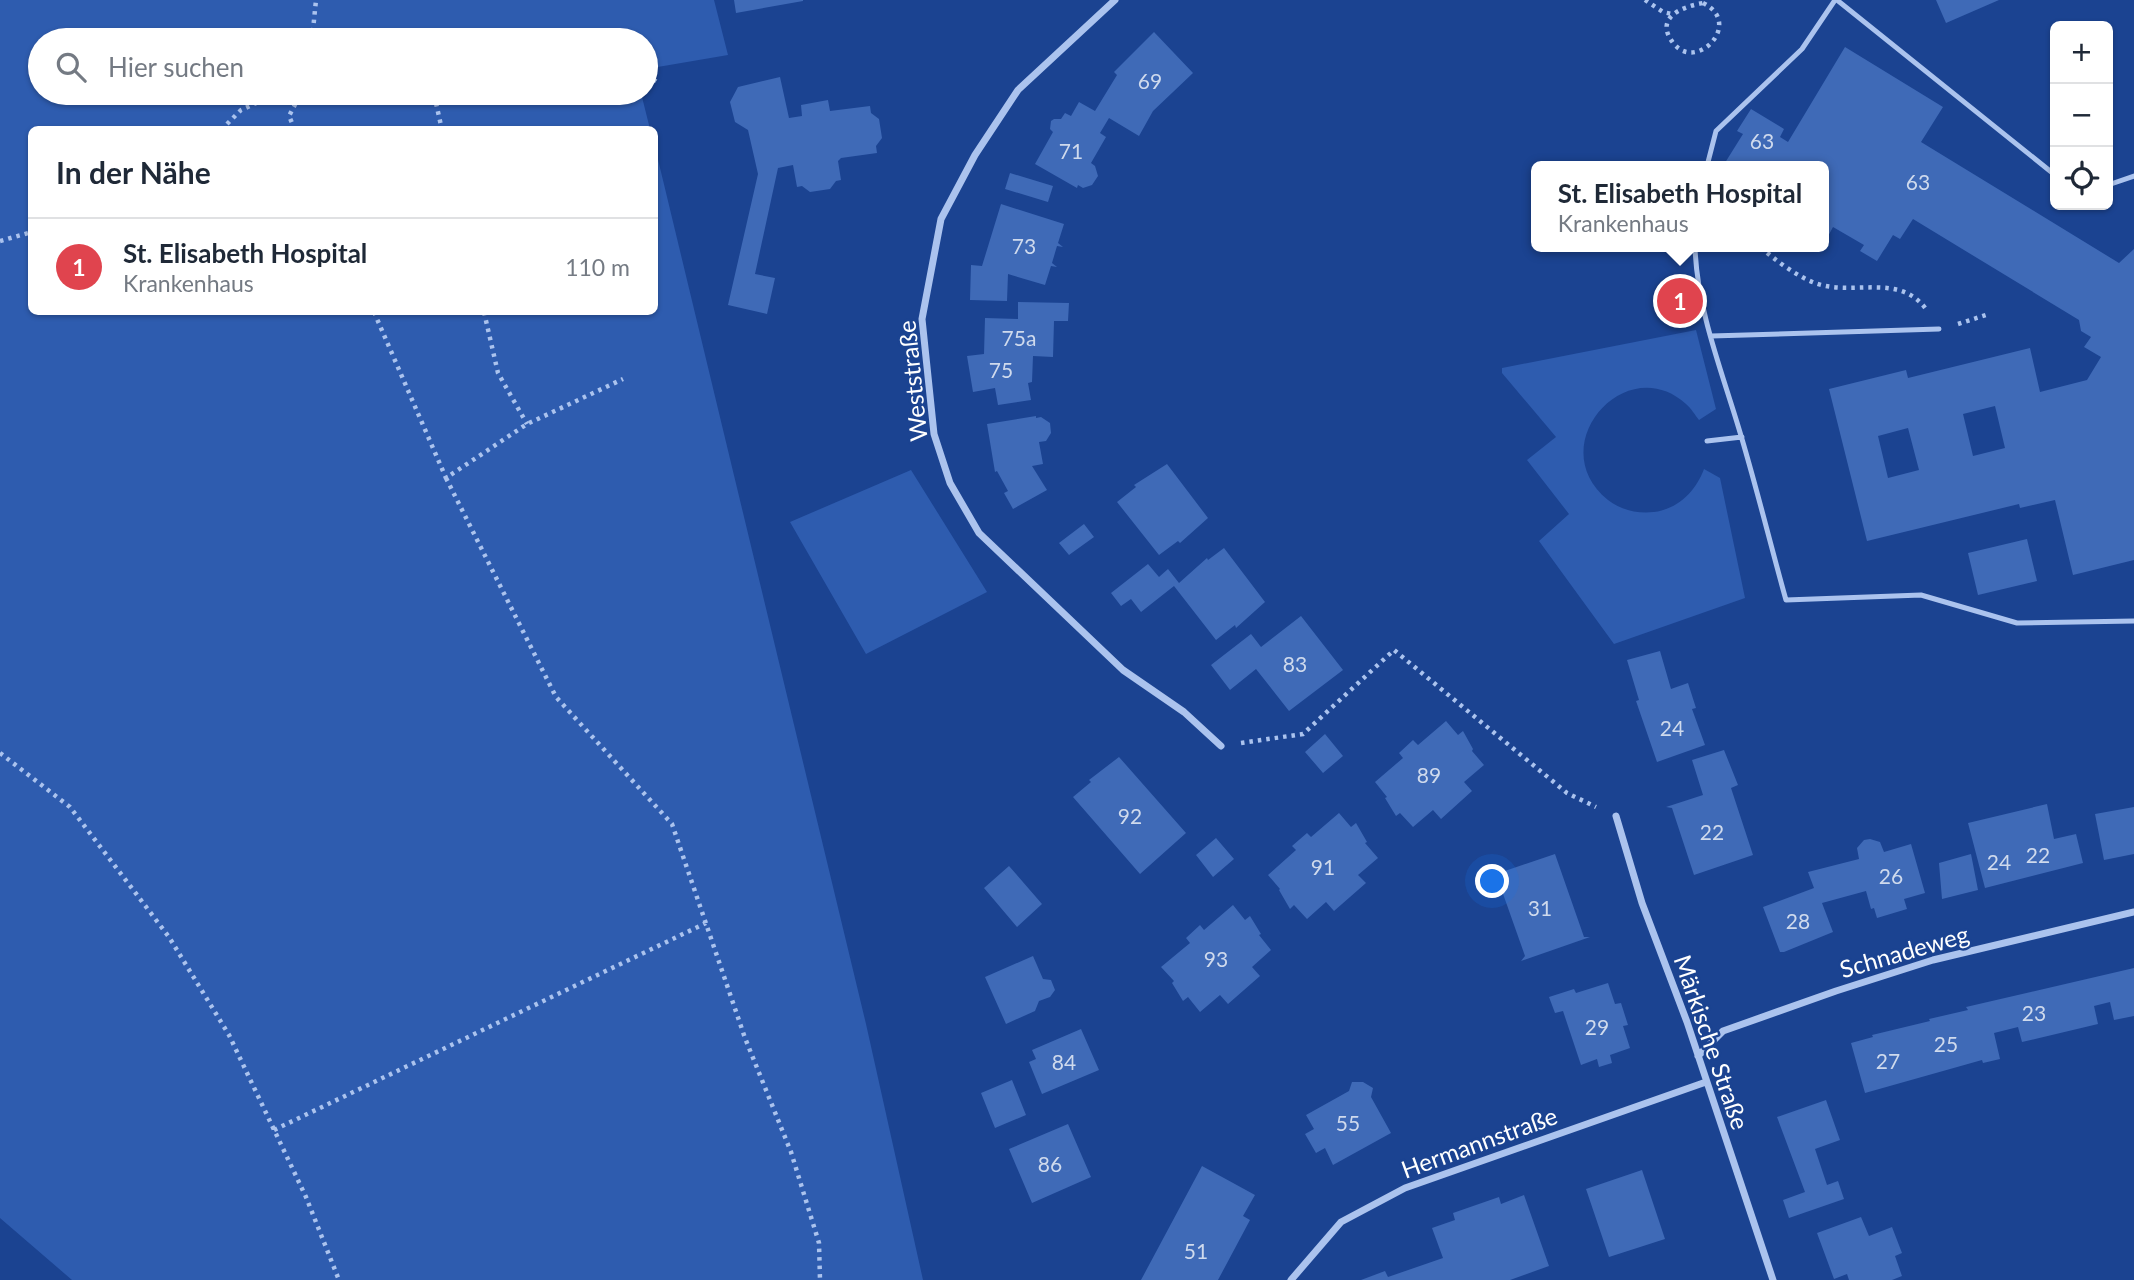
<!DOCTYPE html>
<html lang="de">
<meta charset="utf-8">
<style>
:root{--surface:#fff;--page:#f2f2f3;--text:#1f2937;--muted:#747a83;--line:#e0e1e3;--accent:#2563eb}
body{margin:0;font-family:Lato,sans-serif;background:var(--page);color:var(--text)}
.controls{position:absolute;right:21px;top:21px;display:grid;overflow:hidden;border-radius:10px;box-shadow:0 2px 5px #0004}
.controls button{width:63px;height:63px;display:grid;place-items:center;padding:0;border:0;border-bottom:2px solid var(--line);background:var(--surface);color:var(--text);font:35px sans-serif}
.you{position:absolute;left:1493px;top:882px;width:24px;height:24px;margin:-18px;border:5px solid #fff;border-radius:50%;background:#1a73e8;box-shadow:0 0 0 10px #1a73e833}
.badge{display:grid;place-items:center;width:46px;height:46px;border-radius:50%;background:var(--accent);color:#fff;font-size:23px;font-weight:700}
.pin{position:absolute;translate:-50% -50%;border:4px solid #fff;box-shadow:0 2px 7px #0006}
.popup{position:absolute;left:1531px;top:161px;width:298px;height:91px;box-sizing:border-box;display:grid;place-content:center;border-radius:10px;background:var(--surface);filter:drop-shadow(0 2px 5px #0005);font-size:23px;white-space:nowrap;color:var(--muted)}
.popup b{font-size:26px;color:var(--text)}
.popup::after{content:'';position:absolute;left:50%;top:100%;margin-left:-14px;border:14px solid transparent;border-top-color:var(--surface)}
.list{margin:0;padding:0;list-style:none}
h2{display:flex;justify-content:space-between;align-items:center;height:91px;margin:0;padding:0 28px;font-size:30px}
h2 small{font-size:23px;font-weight:400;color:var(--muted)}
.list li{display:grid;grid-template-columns:46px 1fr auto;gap:21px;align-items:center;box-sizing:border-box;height:98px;padding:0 28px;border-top:2px solid var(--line)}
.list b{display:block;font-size:26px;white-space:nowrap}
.list p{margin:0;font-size:23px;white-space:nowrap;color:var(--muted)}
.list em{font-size:23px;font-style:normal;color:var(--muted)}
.icon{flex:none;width:38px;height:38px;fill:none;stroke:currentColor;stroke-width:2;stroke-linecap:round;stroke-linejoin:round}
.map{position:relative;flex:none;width:2134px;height:1280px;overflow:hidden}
.search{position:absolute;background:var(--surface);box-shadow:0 2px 5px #0004;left:28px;top:28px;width:630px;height:77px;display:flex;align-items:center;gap:18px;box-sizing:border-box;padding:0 24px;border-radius:38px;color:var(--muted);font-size:26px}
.panel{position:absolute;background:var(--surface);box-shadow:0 2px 5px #0004;left:28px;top:126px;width:630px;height:189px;border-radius:10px}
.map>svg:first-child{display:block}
</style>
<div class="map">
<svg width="2134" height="1280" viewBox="0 0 2134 1280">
<rect width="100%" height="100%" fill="#1b4391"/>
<!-- green -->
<path fill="#2e5caf" d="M0 0H714L728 55 646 69V40H40V93H641L650 129 32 130V312H654L655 147 866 1024 923 1280H72L0 1218Z
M1696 330 1716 409 1699 420C1695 415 1691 408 1686 404 1626 349 1541 446 1608 500 1621 510 1638 514 1654 512 1678 509 1696 491 1704 469L1720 478 1745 598 1614 644 1539 541 1569 514 1527 460 1556 437 1502 373V368Z
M911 470 987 592 866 654 790 522Z"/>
<!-- building -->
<path fill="#3f6ab7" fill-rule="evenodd" d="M734 0H803V1L736 13Z
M1936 0H1999L1946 23Z
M1154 32 1193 73 1153 111 1139 136 1109 118 1100 133 1106 137 1091 163 1095 166 1098 176 1092 185 1083 188 1078 185 1077 188 1035 164 1053 132 1050 129 1051 121 1054 119H1061L1065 113 1071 116 1079 102 1095 111 1117 75 1114 72Z
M1845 47 1943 107 1921 142 2119 263 2134 249V560L2073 575 2055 500 2020 508 2019 504 1867 541 1829 389 1906 370 1908 378 2030 348 2040 392 2087 380 2101 357 2084 347 2091 337 2081 331 2079 320 1913 219 1900 239 1893 235 1877 261 1860 251 1864 245 1833 227 1826 240 1824 238V166H1723L1743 134 1737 131 1751 109 1784 129 1780 137 1788 142ZM1995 406 2005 448 1973 456 1963 414ZM1908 428 1919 470 1888 478 1878 436Z
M780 77 789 118 802 116 801 105 828 100 830 111 870 106 871 113 879 119 882 138 876 146 877 153 841 158 838 161 841 180 836 181 830 189 810 192 802 186 797 187 793 165 778 168 755 274 775 278 767 314 728 305 758 174 748 130 735 122 730 102 738 87Z
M1010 173 1053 186 1048 202 1005 189Z
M1001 204 1064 224 1058 243 1063 247 1057 246 1052 263 1057 267 1051 266 1045 285 1008 274 1007 301 970 300 971 265 982 266Z
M1018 302 1069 303 1068 321H1054L1053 357 1033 356 1032 382 1028 383 1031 400 998 405 995 388 973 392 967 356 984 354 985 318 1018 319Z
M1036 416V418L1041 417 1050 423 1051 433 1046 441 1039 442 1043 464 1032 466 1047 490 1013 509 1004 493 1008 491 997 471 995 472 987 424Z
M1167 464 1208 518 1180 543 1178 541 1159 555 1117 502 1136 487 1134 485Z
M1084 524 1094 537 1069 555 1059 543Z
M2027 539 2037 581 1978 595 1968 553Z
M1224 548 1265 602 1236 628 1235 625 1216 640 1174 586 1141 612 1131 599 1121 606 1111 593 1148 564 1159 577 1168 569 1179 583 1207 558 1208 560Z
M1301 616 1343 670 1289 711 1256 669 1230 690 1211 665 1251 634 1261 647Z
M1660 651 1671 689 1688 683 1696 708 1692 709 1705 745 1657 762 1636 701 1639 700 1627 660Z
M1446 721 1458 735 1463 731 1473 749 1472 751 1484 765 1464 782 1472 791 1441 819 1433 810 1413 827 1400 813 1396 816 1385 798 1387 797 1375 782 1403 758 1399 753 1413 740 1418 745Z
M1325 734 1343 756 1323 773 1305 752Z
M1724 750 1738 785 1731 788 1753 855 1694 875 1672 808 1666 807 1703 795 1692 760Z
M1119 757 1186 833 1140 874 1073 797 1091 782 1089 780Z
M2047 804 2054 839 2076 834 2083 863 1985 888 1968 823Z
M2134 807V854L2104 860 2095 814Z
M1339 813 1351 827 1356 823 1367 842 1365 843 1378 858 1358 875 1366 883 1334 911 1326 902 1307 919 1294 905 1290 909 1279 890 1280 889 1268 875 1296 850 1292 846 1307 833 1311 837Z
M1216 838 1234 859 1213 877 1196 855Z
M1870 839 1880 842 1884 852 1911 844 1925 893 1904 899 1907 909 1877 918 1874 908 1871 909 1866 891 1822 903 1833 932 1784 952H1780L1763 907 1814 888 1808 872 1859 859 1857 848 1864 840Z
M1555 854 1584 937H1590L1521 961 1525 956 1496 874Z
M1971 854 1978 890 1942 899 1939 863Z
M1009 866 1042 904 1017 927 984 888Z
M1233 905 1245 920 1250 916 1261 934 1259 935 1271 950 1252 967 1260 976 1228 1004 1220 995 1200 1012 1188 997 1183 1001 1172 983 1174 981 1161 967 1190 943 1186 938 1200 925 1204 930Z
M1033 956 1043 979 1051 980 1055 990 1050 997 1039 1001 1035 1011 1006 1024 985 977Z
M2134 968V1016L2114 1020 2110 1002 2094 1006 2098 1024 2022 1042 2018 1027 1994 1033 2000 1059 1983 1063 1982 1060 1865 1093 1851 1043 1873 1037 1872 1035 1930 1021 1929 1019 1968 1010 1966 1007Z
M1608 983 1615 1004 1621 1003 1628 1025 1623 1026 1630 1048 1610 1055 1612 1063 1599 1067 1597 1059 1581 1065 1563 1011 1555 1013 1549 997 1574 989 1576 993Z
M1081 1029 1099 1070 1042 1094 1029 1062 1036 1059 1032 1050Z
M1012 1080 1026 1115 995 1128 981 1093Z
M1352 1082H1363L1373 1088 1371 1097 1391 1133 1333 1165 1325 1148 1316 1153 1305 1134 1314 1129 1306 1115 1349 1091Z
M1826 1100 1840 1140 1815 1149 1827 1185 1838 1181 1844 1199 1789 1218 1783 1200 1805 1192 1777 1117Z
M1068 1124 1091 1177 1032 1203 1009 1149Z
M1202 1166 1255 1195 1243 1216 1250 1220 1218 1280H1141Z
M1642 1170 1665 1239 1609 1257 1586 1189Z
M1524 1195 1549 1266 1510 1280H1361L1385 1271 1388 1277 1443 1258 1432 1228 1455 1220 1453 1213 1499 1197 1501 1204Z
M1861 1217 1869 1236 1892 1227 1902 1253 1895 1256 1902 1276 1892 1280H1849L1847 1274 1834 1279 1817 1233Z"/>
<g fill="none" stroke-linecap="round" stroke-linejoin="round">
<!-- path -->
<path stroke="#abc3ee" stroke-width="4.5" stroke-dasharray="3.5 5" stroke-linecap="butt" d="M1645 0 1663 12 1672 14
M1703 3C1744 23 1697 72 1674 44 1653 18 1681 7 1703 3Z
M312 40 316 0
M646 75 657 82
M409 93 436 103 480 93
M436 103 442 130
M221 130 241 110 278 93
M295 130 289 116 301 93
M0 241 32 232
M1761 247C1773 259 1798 277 1815 283 1853 297 1898 272 1926 309
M374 312 446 478 527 424 623 379
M484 312 498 373 527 424
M1958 324 1986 315
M446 478 556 697 672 824 745 1038 791 1152 819 1243 820 1280
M1241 743 1303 734 1394 650 1567 793 1596 807
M0 753 70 807 169 937 229 1035 306 1197 339 1280
M274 1130 706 923"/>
<!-- service -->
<path stroke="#abc3ee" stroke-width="5" d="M1837 0 2055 175
M1707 166 1716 131 1802 49 1835 0
M2108 185 2134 176
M1695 247C1697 309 1721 369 1739 429 1756 485 1770 543 1786 600L1921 595 2017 623 2134 621
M1711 336 1939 329
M1707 441 1742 437"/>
<!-- minor -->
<path stroke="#abc3ee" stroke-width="7" d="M1115 0 1018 90 975 155 941 219 922 319 934 434 950 483 979 533 1123 670 1184 712 1221 746
M1616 816 1642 903 1687 1022 1773 1280
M1698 1056 1723 1031 1836 991 1933 960 2134 912
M1291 1280 1341 1222 1405 1188 1706 1082"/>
</g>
<g text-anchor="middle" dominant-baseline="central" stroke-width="5" stroke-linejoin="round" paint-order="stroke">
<!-- number labels -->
<g font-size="21" fill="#cfdaed">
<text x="1150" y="80">69</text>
<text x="1762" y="140">63</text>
<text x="1071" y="150">71</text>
<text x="1918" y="181">63</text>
<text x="1024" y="245">73</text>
<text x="1019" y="337">75a</text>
<text x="1001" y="369">75</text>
<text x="1295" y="663">83</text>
<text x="1672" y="727">24</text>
<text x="1429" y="774">89</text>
<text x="1130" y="815">92</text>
<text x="1712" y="831">22</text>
<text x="2038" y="854">22</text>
<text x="1999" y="861">24</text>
<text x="1323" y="866">91</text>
<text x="1891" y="875">26</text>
<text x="1540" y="907">31</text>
<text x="1798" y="920">28</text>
<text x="1216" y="958">93</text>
<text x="2034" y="1012">23</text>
<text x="1597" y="1026">29</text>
<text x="1946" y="1043">25</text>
<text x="1888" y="1060">27</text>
<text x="1064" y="1061">84</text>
<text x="1348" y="1122">55</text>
<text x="1050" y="1163">86</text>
<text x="1196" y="1250">51</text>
</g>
<!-- street labels -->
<g font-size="24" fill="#fff" stroke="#1b4391">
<text transform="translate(912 381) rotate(-96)">Weststraße</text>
<text transform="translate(1904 951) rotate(-16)">Schnadeweg</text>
<text transform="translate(1712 1042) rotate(71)">Märkische Straße</text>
<text transform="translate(1479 1142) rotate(-20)">Hermannstraße</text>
</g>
</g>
</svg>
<div class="controls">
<button>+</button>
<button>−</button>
<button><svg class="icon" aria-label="locate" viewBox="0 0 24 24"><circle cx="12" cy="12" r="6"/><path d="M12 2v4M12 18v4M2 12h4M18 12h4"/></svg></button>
</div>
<div class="you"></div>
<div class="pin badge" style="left:1680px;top:301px;background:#e0444e">1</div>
<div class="popup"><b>St. Elisabeth Hospital</b>Krankenhaus</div>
<div class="search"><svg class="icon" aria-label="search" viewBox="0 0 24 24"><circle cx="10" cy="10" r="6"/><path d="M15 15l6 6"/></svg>Hier suchen</div>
<section class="panel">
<h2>In der Nähe<small></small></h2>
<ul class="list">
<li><span class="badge" style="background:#e0444e">1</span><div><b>St. Elisabeth Hospital</b><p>Krankenhaus</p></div><em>110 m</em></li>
</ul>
</section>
</div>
